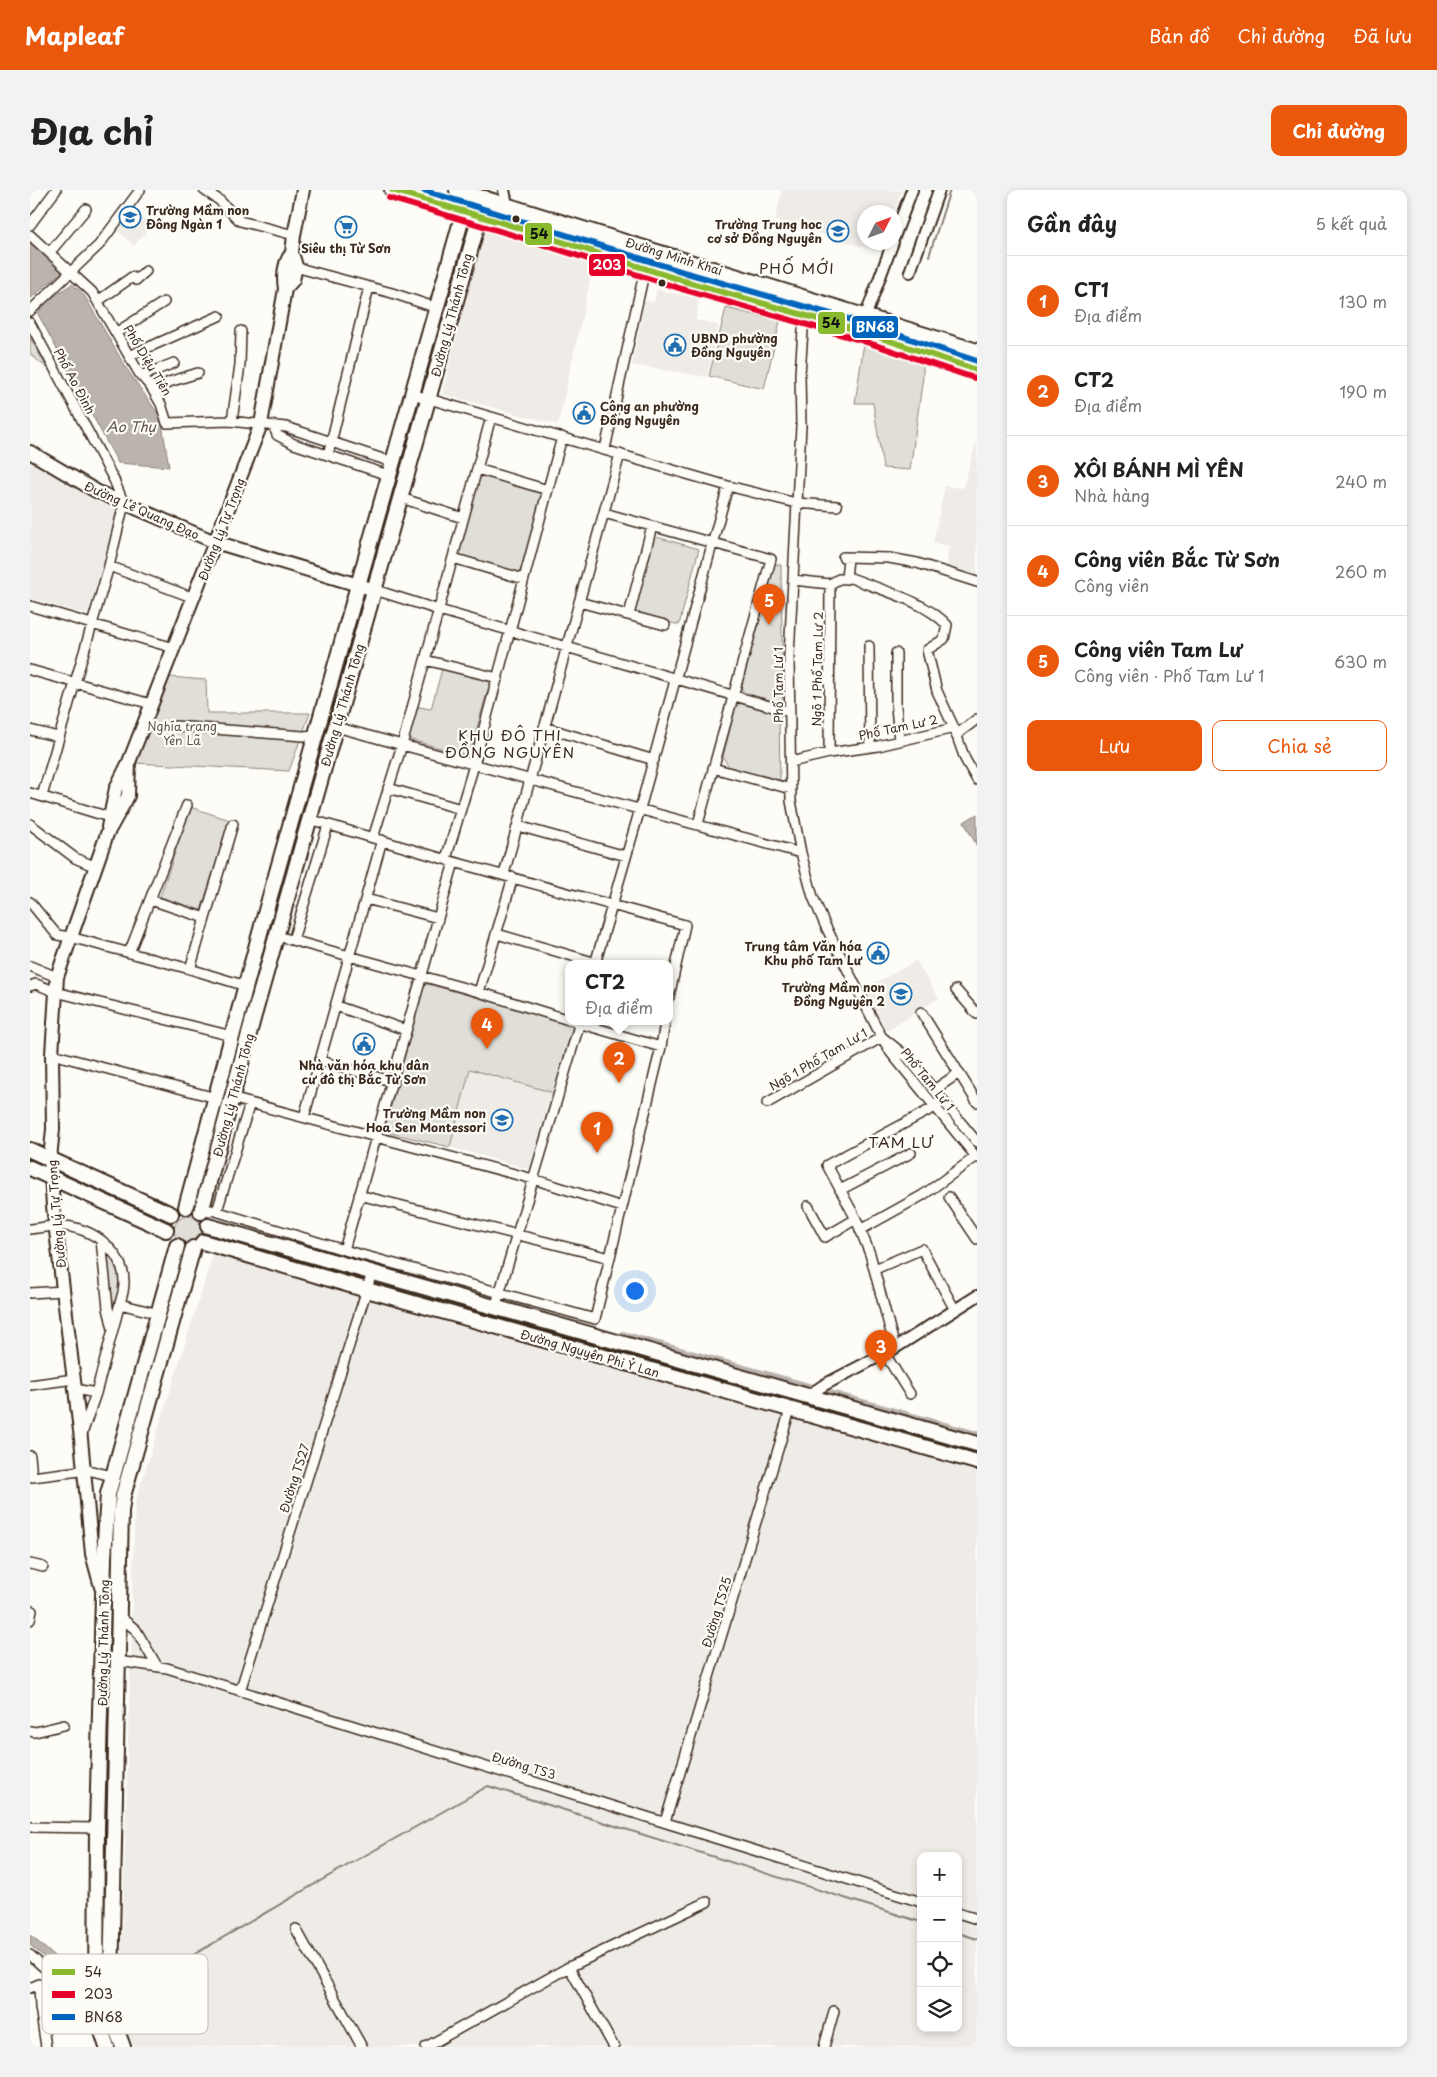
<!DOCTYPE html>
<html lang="vi">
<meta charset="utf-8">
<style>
:root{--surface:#fff;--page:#f2f2f2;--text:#222;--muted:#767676;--line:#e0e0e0;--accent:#ea580c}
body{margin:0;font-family:"Playpen Sans",sans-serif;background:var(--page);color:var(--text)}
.controls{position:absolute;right:15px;bottom:15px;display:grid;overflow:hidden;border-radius:10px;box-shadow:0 2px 8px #0003}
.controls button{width:45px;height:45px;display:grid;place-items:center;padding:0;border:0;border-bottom:1px solid var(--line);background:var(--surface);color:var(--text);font:25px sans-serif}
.compass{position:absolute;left:827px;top:15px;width:45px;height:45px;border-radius:50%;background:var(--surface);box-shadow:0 2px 8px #0003;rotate:48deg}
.you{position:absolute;left:604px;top:1100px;width:18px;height:18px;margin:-12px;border:4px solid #fff;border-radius:50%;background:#1a73e8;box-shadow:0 0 0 8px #1a73e833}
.badge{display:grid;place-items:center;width:32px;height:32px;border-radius:50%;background:var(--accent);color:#fff;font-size:16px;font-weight:700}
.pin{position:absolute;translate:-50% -41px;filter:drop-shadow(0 1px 2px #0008)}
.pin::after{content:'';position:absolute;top:26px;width:18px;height:15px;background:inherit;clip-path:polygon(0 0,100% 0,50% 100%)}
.popup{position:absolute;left:535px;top:770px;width:108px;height:65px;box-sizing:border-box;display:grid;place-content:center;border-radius:10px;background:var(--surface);filter:drop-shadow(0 1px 4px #0005);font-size:16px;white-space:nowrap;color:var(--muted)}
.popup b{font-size:19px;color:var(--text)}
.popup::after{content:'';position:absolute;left:50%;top:100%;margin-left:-10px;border:10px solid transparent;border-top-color:var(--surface)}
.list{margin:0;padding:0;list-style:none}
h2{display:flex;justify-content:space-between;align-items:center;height:65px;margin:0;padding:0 20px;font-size:21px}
h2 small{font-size:16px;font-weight:400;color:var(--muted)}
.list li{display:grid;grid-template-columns:32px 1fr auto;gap:15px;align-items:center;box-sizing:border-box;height:90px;padding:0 20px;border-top:1px solid var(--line)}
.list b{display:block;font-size:19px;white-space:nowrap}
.list p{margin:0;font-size:16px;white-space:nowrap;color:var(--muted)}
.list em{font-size:16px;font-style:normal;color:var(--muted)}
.actions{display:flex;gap:10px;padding:15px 20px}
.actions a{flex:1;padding:11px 0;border:1px solid var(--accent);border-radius:10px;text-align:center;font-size:18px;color:var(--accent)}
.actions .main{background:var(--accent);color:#fff}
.icon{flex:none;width:28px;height:28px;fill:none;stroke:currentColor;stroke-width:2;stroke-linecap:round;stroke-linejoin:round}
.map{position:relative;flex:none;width:947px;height:1857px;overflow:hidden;border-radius:10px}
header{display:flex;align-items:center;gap:30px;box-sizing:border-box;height:70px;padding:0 25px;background:var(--accent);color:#fff}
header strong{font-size:24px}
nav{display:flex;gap:28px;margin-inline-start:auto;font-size:18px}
.intro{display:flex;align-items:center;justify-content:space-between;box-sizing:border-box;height:120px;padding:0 30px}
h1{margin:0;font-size:35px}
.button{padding:12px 22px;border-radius:10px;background:var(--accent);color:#fff;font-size:18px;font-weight:700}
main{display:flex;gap:30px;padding:0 30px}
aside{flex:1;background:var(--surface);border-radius:10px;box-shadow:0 2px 8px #0003}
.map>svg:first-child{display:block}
</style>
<header>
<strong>Mapleaf</strong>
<nav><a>Bản đồ</a><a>Chỉ đường</a><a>Đã lưu</a></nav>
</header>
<div class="intro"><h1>Địa chỉ</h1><a class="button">Chỉ đường</a></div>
<main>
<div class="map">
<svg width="947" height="1857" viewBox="0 0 947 1857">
<rect width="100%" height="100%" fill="#fdfcf7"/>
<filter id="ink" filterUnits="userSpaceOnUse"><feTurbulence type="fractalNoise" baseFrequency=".02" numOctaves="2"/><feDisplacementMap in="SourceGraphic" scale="10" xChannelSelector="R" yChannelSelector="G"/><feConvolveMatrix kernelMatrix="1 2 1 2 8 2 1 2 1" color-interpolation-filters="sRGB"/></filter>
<g filter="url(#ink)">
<!-- built -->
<path fill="#efece7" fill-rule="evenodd" d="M752 0H872L864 22H834V52L853 53 849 62 745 30Z
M99 17 121 37 104 56 84 37Z
M453 39 564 72 528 235 412 204Z
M627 99 669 109 666 130 688 135 677 187 602 175 615 111 624 112Z
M947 249V388L916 378 919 356 903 353 915 296 933 298Z
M0 272 89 321 58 425 0 409Z
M886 771 909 808 857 841 832 800Z
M440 879 524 903 503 980 420 957Z
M194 1030 585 1151 947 1249V1857H104L97 1843 90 1823 105 1313ZM891 1666H928V1838H891Z"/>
<!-- green -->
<path fill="#e1ded7" stroke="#8e847a" d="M388 0H403L422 6 423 9 421 10Z
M464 19 751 108 750 111 466 24 462 22Z
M696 118 750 131 734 199 679 186Z
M0 147 17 178 0 164Z
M834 153 893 170V187L880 280 853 278 843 213H825Z
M449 284 513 303 489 385 426 365Z
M623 346 669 359 649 435 603 422Z
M743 374 751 375 753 514 714 503 710 495Z
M412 479 460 492 439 566 381 550 377 544 384 516 401 519Z
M140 487 176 490 177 523H280L259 581 104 573Z
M712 512 749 522 750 593 699 577 693 567 705 518Z
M160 617 200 630 171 720 130 707Z
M398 794 539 833 543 838 524 903 440 879 420 957 360 943 355 937 394 796Z
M24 978 115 1019 114 1022 24 981Z
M144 1040a14 14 0 1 1 28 0a14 14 0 1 1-28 0Z
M197 1049 326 1085 327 1088 324 1089 193 1052Z
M76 1058 81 1061C90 1083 96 1097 83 1120H81Z
M350 1092 745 1204 741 1207 350 1097 348 1095Z
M785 1213 947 1258V1264L784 1218 783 1215Z"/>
<!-- water -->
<path fill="#bbb4ad" stroke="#887d74" d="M0 52 33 81 0 109Z
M42 94 54 105 96 178 131 228 139 277 88 273 8 124 13 114Z
M947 624V656L934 632Z
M0 1745 56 1794 58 1797 55 1800 51 1798 0 1755Z"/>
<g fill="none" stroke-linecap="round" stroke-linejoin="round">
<!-- stream -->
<path stroke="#887d74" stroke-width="2" d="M899 66 920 0
M928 1743 947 1749
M95 1799 106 1796 139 1779 297 1687 458 1596 891 1732"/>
<!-- canal -->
<path stroke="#bbb4ad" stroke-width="8" d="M593 1145 779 1197
M794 1202 947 1245"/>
<!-- minor casing -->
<g stroke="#3b2a1e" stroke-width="12">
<path id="minor" d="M174 0 189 10 210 31 264 45
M0 35 26 0
M0 45 62 102 109 183 121 197 131 214 137 233 199 231 256 237 362 272
M20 62 56 19
M265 77 362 103 407 118
M68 111 102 87 106 90 116 81
M0 121 69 55 110 0
M774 126 770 184 771 236 759 466 761 611 771 663 783 707 795 735 849 842 861 863 947 968
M0 133 84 290 94 314 79 376 12 606
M87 142 134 112
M99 166 189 126
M111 186 144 173
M125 203 139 192 168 183
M382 204 698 296 766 313 807 316
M202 231 210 175 211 141
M244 237 247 245 264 254 358 285
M575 259 615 79
M298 265 339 97
M447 279 518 300
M371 308 433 328
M574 323 741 369 668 634
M813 367 859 368 887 373 947 392
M423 368 494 389
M79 376 164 408
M816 389 818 368
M763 390 800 394 809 389 821 388C851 400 895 411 917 435L914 449 897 460 907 501 924 538
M345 400 409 420 760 522
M549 412 635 435
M0 416 144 458
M599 425 622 336
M839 456 840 557
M866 463V516L869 551
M395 470 468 488
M0 480 121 514
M145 536 273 546 286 545
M306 537 771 663
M514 537 624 570
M0 540 29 547
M926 545 947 529
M799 563 800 394
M761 572 799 563 848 556 924 538 935 569 947 590
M683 578 761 599
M358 598 431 619
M0 603 79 627
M279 629 424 672 655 735 639 807
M0 634 45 668 66 677
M488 636 596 666
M343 648 372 555 461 227
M416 669 444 575 532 247
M474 684 590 264
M336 709 408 728
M121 710 175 728
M0 712 27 745 40 747 160 779 216 796
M467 744 570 774
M247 746 449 802 539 830
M263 750 298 635
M99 763 157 615
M565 774 610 619 698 296
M0 776 27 787
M160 779 203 634
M0 796 6 794 26 802 202 846
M926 800 947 824
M449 802 483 687
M306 816 376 840
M891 822 947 912
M545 832 631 857
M22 864 186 908
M291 871 364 892
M904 900 929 883
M201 908 503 989 592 1017
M737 913 852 847 877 867 947 952
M274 927 352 650
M810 1000 881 963
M329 1005 580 1068
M919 1007 947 1049
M778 1016 795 1047 826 1029
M187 1021 220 913
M171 1022 182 1020 314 1060 565 1129 631 857 635 832
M0 1039C11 1038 24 1035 35 1036 68 1040 100 1067 93 1102L66 1203 52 1244
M830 1040 893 1005 947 966
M71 1050 78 1118 83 1139
M314 1060 424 672
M845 1079 892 1059 925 1120
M0 1103 34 1101
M90 1114 129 1124
M465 1118 550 832
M865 1158 840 1064 826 1029 797 975 905 917 913 910
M855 1164 880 1204
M0 1195 44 1189
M45 1199 66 1203
M0 1266 2 1287 58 1280 82 1286
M0 1374 13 1377
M89 1426 106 1440 127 1476
M0 1430 2 1421
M87 1471 137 1478 891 1712
M210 1501 342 1083
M0 1541 5 1542 34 1535
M635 1632 760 1220
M0 1637 67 1638
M928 1723 947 1729
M266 1739 332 1857
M0 1765 29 1791
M539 1777 584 1857
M0 1798 9 1794 10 1817 16 1857
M396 1857 539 1777 677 1712
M794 1857 804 1821"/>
</g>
<!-- tertiary casing -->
<g stroke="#3b2a1e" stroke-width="14">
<path id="tertiary" d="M474 0 477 14
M864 47 882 0
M880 82 909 0
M830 141 863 52
M776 1207 794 1195 865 1158 947 1106"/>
</g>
<!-- secondary casing -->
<g stroke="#3b2a1e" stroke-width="16">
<path id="secondary" d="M255 99 263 90 266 76 262 63 264 45 273 0
M0 262 66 301 185 352 345 400
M78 637 86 598 99 572 231 234 255 99C253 86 253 73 262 63
M71 1397 62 1364 51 1249 23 1016 20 969 23 939 22 864 27 787 77 644 98 606 99 572"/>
</g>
<!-- primary casing -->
<g stroke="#3b2a1e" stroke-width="18">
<path id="primary" d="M362 0 486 37 654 91 830 141 947 180
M427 0 947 161
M0 960 141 1024
M0 978 136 1040
M156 1017 237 717 439 3
M171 1022 223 829 455 8
M178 1036 947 1254
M173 1052 337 1100 947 1272
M77 1857 70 1836 66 1810 67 1638 74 1368 78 1304 147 1056
M93 1857 84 1833 81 1795 91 1321 93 1306 163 1058"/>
</g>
<!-- minor -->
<use href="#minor" stroke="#fdfcf7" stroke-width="9"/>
<!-- tertiary -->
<use href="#tertiary" stroke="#fdfcf7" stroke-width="10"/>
<!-- secondary -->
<use href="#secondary" stroke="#fdfcf7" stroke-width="12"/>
<!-- primary -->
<use href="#primary" stroke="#fdfcf7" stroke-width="14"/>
<!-- bus-1 casing -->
<g stroke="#fdfcf7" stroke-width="10">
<path id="bus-1" d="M362 0 486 37 654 91 830 141 947 180"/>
</g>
<!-- bus-2 casing -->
<g stroke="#fdfcf7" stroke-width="10">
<path id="bus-2" d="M359 8 483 45 652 99 827 149 944 188"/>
</g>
<!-- bus-3 casing -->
<g stroke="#fdfcf7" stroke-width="10">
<path id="bus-3" d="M393 0 657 83 832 133 947 171"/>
</g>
<!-- bus-1 -->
<use href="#bus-1" stroke="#89b92d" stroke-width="6"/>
<!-- bus-2 -->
<use href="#bus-2" stroke="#e4002b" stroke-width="6"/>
<!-- bus-3 -->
<use href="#bus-3" stroke="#0065bd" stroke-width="6"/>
</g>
</g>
<!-- icons -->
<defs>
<g id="school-ring" transform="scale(1.125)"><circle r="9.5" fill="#fdfcf7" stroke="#1f6fb2" stroke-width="1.5"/><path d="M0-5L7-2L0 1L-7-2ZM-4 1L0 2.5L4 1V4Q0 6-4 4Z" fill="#1f6fb2"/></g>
<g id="supermarket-ring" transform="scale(1.125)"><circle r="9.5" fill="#fdfcf7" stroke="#1f6fb2" stroke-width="1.5"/><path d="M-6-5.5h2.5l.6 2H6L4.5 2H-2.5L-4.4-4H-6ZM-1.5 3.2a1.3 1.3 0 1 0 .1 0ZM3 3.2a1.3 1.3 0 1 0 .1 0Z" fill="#1f6fb2"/></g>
<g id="civic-ring" transform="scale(1.125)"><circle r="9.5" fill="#fdfcf7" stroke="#1f6fb2" stroke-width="1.5"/><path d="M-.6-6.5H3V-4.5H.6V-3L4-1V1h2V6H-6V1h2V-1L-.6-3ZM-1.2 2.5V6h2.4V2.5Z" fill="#1f6fb2"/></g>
</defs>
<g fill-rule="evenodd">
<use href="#school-ring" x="100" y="27"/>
<use href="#supermarket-ring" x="316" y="37"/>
<use href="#school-ring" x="808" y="41"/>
<use href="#civic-ring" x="645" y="155"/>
<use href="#civic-ring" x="554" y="223"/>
<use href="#civic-ring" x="848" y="763"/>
<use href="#school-ring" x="871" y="804"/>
<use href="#civic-ring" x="334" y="854"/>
<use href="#school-ring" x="472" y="930"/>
</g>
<!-- markers -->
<g fill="#3b2a1e" stroke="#fdfcf7" stroke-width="2">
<circle cx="486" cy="29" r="4.5"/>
<circle cx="632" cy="93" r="4.5"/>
</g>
<g text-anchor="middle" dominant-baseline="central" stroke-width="4.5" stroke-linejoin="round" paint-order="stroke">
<!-- poi labels -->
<g font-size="12" font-weight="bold" fill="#3b2a1e" stroke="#fdfcf7" text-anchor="end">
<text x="116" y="20" text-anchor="start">Trường Mầm non<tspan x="116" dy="14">Đông Ngàn 1</tspan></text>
<text x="792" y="34">Trường Trung học<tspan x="792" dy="14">cơ sở Đồng Nguyên</tspan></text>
<text x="316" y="58" text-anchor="middle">Siêu thị Từ Sơn</text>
<text x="661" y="148" text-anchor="start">UBND phường<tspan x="661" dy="14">Đồng Nguyên</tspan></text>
<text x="570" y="216" text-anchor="start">Công an phường<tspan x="570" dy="14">Đồng Nguyên</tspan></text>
<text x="832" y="756">Trung tâm Văn hóa<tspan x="832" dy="14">Khu phố Tam Lư</tspan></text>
<text x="855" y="797">Trường Mầm non<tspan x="855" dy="14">Đồng Nguyên 2</tspan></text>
<text x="334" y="875" text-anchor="middle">Nhà văn hóa khu dân<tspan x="334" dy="14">cư đô thị Bắc Từ Sơn</tspan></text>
<text x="456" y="923">Trường Mầm non<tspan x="456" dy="14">Hoa Sen Montessori</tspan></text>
</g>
<!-- street labels -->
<g font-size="12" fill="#3b2a1e" stroke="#fdfcf7">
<text transform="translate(644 66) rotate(17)">Đường Minh Khai</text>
<text transform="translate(421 125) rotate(-75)">Đường Lý Thánh Tông</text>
<text transform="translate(118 170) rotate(59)">Phố Diệu Tiên</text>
<text transform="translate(45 191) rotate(62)">Phố Ao Đình</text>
<text transform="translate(112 320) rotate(24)">Đường Lê Quang Đạo</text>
<text transform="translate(191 339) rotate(-69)">Đường Lý Tự Trọng</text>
<text transform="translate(787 479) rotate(-89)">Ngõ 1 Phố Tam Lư 2</text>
<text transform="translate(748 495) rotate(-90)">Phố Tam Lư 1</text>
<text transform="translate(312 515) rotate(-74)">Đường Lý Thánh Tông</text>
<text transform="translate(868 537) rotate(-12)">Phố Tam Lư 2</text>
<text transform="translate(788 869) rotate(-30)">Ngõ 1 Phố Tam Lư 1</text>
<text transform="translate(898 889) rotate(51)">Phố Tam Lư 1</text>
<text transform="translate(203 905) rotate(-75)">Đường Lý Thánh Tông</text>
<text transform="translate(26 1024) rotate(-95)">Đường Lý Tự Trọng</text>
<text transform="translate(560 1163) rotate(16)">Đường Nguyên Phi Ỷ Lan</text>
<text transform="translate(264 1288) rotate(-72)">Đường TS27</text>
<text transform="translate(686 1422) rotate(-73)">Đường TS25</text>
<text transform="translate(73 1453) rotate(-89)">Đường Lý Thánh Tông</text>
<text transform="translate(494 1575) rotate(17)">Đường TS3</text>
</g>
<!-- park labels -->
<g font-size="12" fill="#64574c" stroke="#fdfcf7">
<text x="152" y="536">Nghĩa trang<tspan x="152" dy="14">Yên Lã</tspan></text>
</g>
<!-- water labels -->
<g font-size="14" font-style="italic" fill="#615349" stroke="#fdfcf7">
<text x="101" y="236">Ao Thụ</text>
</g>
<!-- quarter labels -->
<g font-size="15" letter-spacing="1" fill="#3b2a1e" stroke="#fdfcf7">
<text x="767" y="77">PHỐ MỚI</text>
<text x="480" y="544">KHU ĐÔ THỊ<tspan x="480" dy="17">ĐỒNG NGUYÊN</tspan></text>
<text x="871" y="951">TAM LƯ</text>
</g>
</g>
<!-- legend -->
<rect x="12" y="1764" width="166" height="80" rx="8" fill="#fdfcf7" stroke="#c3bdb6" stroke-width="1"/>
<rect x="22" y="1779" width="23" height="6" fill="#89b92d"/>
<rect x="22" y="1801" width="23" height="7" fill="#e4002b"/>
<rect x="22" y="1824" width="23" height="6" fill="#0065bd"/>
<g font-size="14" fill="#3b2a1e">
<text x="54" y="1787">54</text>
<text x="54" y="1809">203</text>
<text x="54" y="1832">BN68</text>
</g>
<g stroke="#fdfcf7" stroke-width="2">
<rect x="494" y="32" width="29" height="24" rx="5" fill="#89b92d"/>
<rect x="558" y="63" width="38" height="24" rx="5" fill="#e4002b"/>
<rect x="787" y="121" width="29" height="24" rx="5" fill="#89b92d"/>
<rect x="821" y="125" width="48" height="24" rx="5" fill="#0065bd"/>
</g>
<g font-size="14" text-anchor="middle" font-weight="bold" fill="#fff">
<text x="577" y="80">203</text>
<text x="845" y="142">BN68</text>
</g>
<g font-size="14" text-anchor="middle" font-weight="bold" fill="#111">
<text x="509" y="49">54</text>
<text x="801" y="138">54</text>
</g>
</svg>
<div class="controls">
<button>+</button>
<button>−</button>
<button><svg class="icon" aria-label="locate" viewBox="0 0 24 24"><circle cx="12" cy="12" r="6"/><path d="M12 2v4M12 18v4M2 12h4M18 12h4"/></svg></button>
<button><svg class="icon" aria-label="layers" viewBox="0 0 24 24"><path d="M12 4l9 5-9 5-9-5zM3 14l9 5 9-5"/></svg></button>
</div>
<svg class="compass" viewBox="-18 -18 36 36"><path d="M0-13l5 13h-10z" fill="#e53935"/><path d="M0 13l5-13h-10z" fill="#767676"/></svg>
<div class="you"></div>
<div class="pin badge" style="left:567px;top:963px">1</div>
<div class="pin badge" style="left:589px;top:893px">2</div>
<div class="popup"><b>CT2</b>Địa điểm</div>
<div class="pin badge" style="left:851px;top:1181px">3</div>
<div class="pin badge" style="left:457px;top:859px">4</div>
<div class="pin badge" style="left:739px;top:435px">5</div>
</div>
<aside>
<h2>Gần đây<small>5 kết quả</small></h2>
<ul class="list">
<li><span class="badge">1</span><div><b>CT1</b><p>Địa điểm</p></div><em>130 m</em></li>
<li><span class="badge">2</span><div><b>CT2</b><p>Địa điểm</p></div><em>190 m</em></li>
<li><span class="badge">3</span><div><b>XÔI BÁNH MÌ YÊN</b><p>Nhà hàng</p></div><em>240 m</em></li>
<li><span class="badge">4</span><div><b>Công viên Bắc Từ Sơn</b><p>Công viên</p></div><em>260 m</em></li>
<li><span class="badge">5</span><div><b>Công viên Tam Lư</b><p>Công viên · Phố Tam Lư 1</p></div><em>630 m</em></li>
</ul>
<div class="actions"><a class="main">Lưu</a><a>Chia sẻ</a></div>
</aside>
</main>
